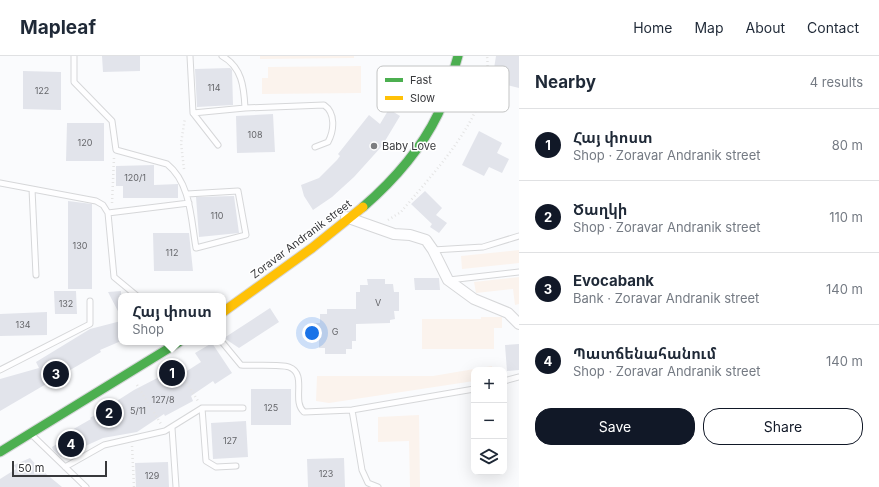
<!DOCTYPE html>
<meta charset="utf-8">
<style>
:root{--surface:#fff;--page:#f2f2f3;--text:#1f2937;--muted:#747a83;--line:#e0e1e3;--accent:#111827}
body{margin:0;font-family:Inter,"Noto Sans Armenian",sans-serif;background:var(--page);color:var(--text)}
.controls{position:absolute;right:12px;bottom:12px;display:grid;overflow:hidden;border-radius:8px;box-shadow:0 4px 16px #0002}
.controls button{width:36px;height:36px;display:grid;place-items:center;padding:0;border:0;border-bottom:1px solid var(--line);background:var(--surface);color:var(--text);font:20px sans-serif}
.scale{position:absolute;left:12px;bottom:10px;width:95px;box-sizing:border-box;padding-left:4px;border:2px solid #38393c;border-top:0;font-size:11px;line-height:14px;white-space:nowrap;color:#38393c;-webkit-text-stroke:3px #fff;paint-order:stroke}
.you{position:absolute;left:312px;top:277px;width:14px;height:14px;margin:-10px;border:3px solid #fff;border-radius:50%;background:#1a73e8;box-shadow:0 0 0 6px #1a73e833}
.badge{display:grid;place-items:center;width:26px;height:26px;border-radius:50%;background:var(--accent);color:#fff;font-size:13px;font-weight:700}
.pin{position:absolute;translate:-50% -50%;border:2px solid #fff;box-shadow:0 1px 4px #0006}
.popup{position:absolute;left:118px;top:237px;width:108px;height:52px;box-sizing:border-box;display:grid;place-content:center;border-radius:8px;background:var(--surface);filter:drop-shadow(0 1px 3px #0005);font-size:13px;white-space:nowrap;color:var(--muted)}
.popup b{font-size:15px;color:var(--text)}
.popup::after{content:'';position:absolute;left:50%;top:100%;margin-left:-8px;border:8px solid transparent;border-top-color:var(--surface)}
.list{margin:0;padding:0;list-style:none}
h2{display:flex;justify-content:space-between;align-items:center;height:52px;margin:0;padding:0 16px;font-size:17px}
h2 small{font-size:13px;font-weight:400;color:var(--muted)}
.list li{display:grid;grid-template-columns:26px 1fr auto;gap:12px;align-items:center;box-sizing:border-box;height:72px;padding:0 16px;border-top:1px solid var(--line)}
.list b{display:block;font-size:15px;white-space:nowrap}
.list p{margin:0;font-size:13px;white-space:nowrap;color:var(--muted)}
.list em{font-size:13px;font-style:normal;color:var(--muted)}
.actions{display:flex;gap:8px;padding:12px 16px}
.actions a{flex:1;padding:9px 0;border:1px solid var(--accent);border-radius:16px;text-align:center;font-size:14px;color:var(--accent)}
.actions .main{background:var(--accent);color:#fff}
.icon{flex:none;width:22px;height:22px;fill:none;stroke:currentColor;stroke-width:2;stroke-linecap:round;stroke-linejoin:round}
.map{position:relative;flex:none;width:519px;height:431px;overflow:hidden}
header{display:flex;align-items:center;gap:24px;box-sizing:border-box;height:56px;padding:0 20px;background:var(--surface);border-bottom:1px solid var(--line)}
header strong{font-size:19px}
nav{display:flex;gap:22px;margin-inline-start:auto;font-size:14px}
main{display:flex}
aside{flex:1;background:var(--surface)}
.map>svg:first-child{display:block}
</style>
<header>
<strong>Mapleaf</strong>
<nav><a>Home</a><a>Map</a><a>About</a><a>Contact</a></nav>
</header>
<main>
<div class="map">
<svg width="519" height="431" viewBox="0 0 519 431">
<rect width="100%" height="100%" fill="#fafbfd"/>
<!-- industrial -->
<path fill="#fbf3ed" d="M260 0H354V2L260 3Z
M361 10V37L262 38V22H268V11Z
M519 194V207L462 213 461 200Z
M519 221V248L515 249 513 233 476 237 474 226Z
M481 261H502V272H494V293H422V263H481Z
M492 310V314H474V325L329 347 316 345 317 320H433Z
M419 359 420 431H410L409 385 378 386V361Z"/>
<!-- building -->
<path fill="#e2e4eb" d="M102 0H140V15L103 16Z
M496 0H519V32L503 28 501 35 491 31Z
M230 12 232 14 233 49 197 51 195 13Z
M23 15 61 16V54L23 53Z
M389 53 400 60 382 90 354 121 332 141 313 154 304 140 301 129 319 122 337 104 340 100 338 98 369 59 380 68Z
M273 58 275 96 237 97 236 60Z
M67 67H104V105H66Z
M479 75 502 87 497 97 509 103 502 117 489 111 484 120 462 109Z
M154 109V129L178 128V142H123V130H116V110Z
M425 135 442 152 436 159 447 167 439 177 430 171 432 168 411 148Z
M234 140 239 177 199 181 196 141Z
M68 145 92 148V233H68Z
M153 177H189L193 215H154Z
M414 222H439L440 234H415Z
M367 223H385V228H393L394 236H399V255H394L395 263 390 264V267L356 268V285H352V293H346V298H325V292H319V284H314V267H320V258H327V253H356V236H360V229H368Z
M54 235H76L77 258H55Z
M121 235V261L108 236Z
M270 252 279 266 239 292 224 282Z
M47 256V279L0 280V258Z
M121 265V285L100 294 101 296 0 355V323L39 312 36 306 90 273Z
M212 287 232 317 215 328 213 325 191 340 193 345 165 360 164 358 137 376 103 382 61 401 53 394 52 391 72 379 70 375 91 363 90 362 134 334 169 316 171 320 174 319 176 322 201 306 195 297Z
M519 288V314L507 315 505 289Z
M251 333H291V369H251Z
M246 365 248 401 213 403 211 367Z
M30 402 39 412 62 431H0V423L16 413 14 409Z
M344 402 345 431H308L307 403Z
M168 406 169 431H136L135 407Z"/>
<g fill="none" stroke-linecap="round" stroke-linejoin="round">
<!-- lane casing -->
<g stroke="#d6d7d9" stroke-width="7">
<path id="lane" d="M74 0V26L112 65 116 94 167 108C191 127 191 164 196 192L246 179 238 135 187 138
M190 0 193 57 218 89
M222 0C242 11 244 31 245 52
M193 57 245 52 324 49C336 57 334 75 328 86L315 91
M0 127 96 145 103 149 108 157 114 221 137 240
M32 133 36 219
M108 157 189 147
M433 194 483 191 519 180
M449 224 519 216
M222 286 241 309C253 310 280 308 289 311 308 318 291 345 304 356L352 354 474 333
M0 314 90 268V245
M504 325 519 321
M202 352 206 405 216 411 236 410
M352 354 362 414 368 427 378 431
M172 372 176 431
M32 379 86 431
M65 411 104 389 165 375 202 352H243"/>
</g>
<!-- street casing -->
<g stroke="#d6d7d9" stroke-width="12">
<path id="street" d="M346 161 394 178 410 179 426 184 433 194 448 224 474 243 508 257 519 268"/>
</g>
<!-- fast casing -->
<g stroke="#d6d7d9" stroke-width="11">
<path id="fast" d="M363 151C393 125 421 93 438 58 447 39 452 20 458 0
M0 396 179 286"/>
</g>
<!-- slow casing -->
<g stroke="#d6d7d9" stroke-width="11">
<path id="slow" d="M223 256 312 192 363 151"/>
</g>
<!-- path -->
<path stroke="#e4e4e4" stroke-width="2.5" stroke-dasharray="1 3" stroke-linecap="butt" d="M184 113 181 87 185 62
M112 147 114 102
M388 164 401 156C433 117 494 55 487 0
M174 306 198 345
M137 329 161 368
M132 390 134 431"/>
<!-- lane -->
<use href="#lane" stroke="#fefeff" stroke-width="5"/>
<!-- street -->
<use href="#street" stroke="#fefeff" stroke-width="10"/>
<!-- fast -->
<use href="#fast" stroke="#4caf50" stroke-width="9"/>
<!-- slow -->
<use href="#slow" stroke="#ffc107" stroke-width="9"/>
</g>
<!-- markers -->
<circle fill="#7c7d80" stroke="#fff" stroke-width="1.5" cx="374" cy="90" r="4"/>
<g text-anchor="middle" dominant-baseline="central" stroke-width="3" stroke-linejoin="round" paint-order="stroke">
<!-- number labels -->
<g font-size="9" fill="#65666a">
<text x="214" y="31">114</text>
<text x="42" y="34">122</text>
<text x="255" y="78">108</text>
<text x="85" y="86">120</text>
<text x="135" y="121">120/1</text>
<text x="217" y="159">110</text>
<text x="80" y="189">130</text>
<text x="172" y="196">112</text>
<text x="378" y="246">V</text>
<text x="66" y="247">132</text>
<text x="23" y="268">134</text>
<text x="335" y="275">G</text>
<text x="163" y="343">127/8</text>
<text x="271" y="351">125</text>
<text x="138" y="354">5/11</text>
<text x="230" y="384">127</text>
<text x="326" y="417">123</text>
<text x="152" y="419">129</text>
</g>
<!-- poi labels -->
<g font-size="11" fill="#38393c" stroke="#fff" text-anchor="start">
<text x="382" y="90">Baby Love</text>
</g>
<!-- street labels -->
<g font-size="11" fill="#38393c" stroke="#fff">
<text transform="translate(301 183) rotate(-37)">Zoravar Andranik street</text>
</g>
</g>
<!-- legend -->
<rect x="377" y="10" width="132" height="46" rx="6" fill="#fff" stroke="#c3c4c4" stroke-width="1"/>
<rect x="385" y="22" width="18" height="4" fill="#4caf50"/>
<rect x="385" y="40" width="18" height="4" fill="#ffc107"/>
<g font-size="11" fill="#38393c">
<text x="410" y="28">Fast</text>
<text x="410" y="46">Slow</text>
</g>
</svg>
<div class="controls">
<button>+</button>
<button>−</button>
<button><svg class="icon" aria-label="layers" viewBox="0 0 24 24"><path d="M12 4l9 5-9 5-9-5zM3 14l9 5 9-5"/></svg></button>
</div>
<div class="scale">50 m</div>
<div class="you"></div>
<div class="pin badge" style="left:172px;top:317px">1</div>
<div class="popup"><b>Հայ փոստ</b>Shop</div>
<div class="pin badge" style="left:109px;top:357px">2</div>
<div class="pin badge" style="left:56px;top:318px">3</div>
<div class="pin badge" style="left:71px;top:388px">4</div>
</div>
<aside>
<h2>Nearby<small>4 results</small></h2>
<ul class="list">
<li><span class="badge">1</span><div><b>Հայ փոստ</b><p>Shop · Zoravar Andranik street</p></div><em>80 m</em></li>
<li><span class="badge">2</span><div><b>Ծաղկի</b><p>Shop · Zoravar Andranik street</p></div><em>110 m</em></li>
<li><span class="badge">3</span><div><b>Evocabank</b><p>Bank · Zoravar Andranik street</p></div><em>140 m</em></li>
<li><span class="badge">4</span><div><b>Պատճենահանում</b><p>Shop · Zoravar Andranik street</p></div><em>140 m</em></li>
</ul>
<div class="actions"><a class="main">Save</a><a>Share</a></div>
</aside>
</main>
